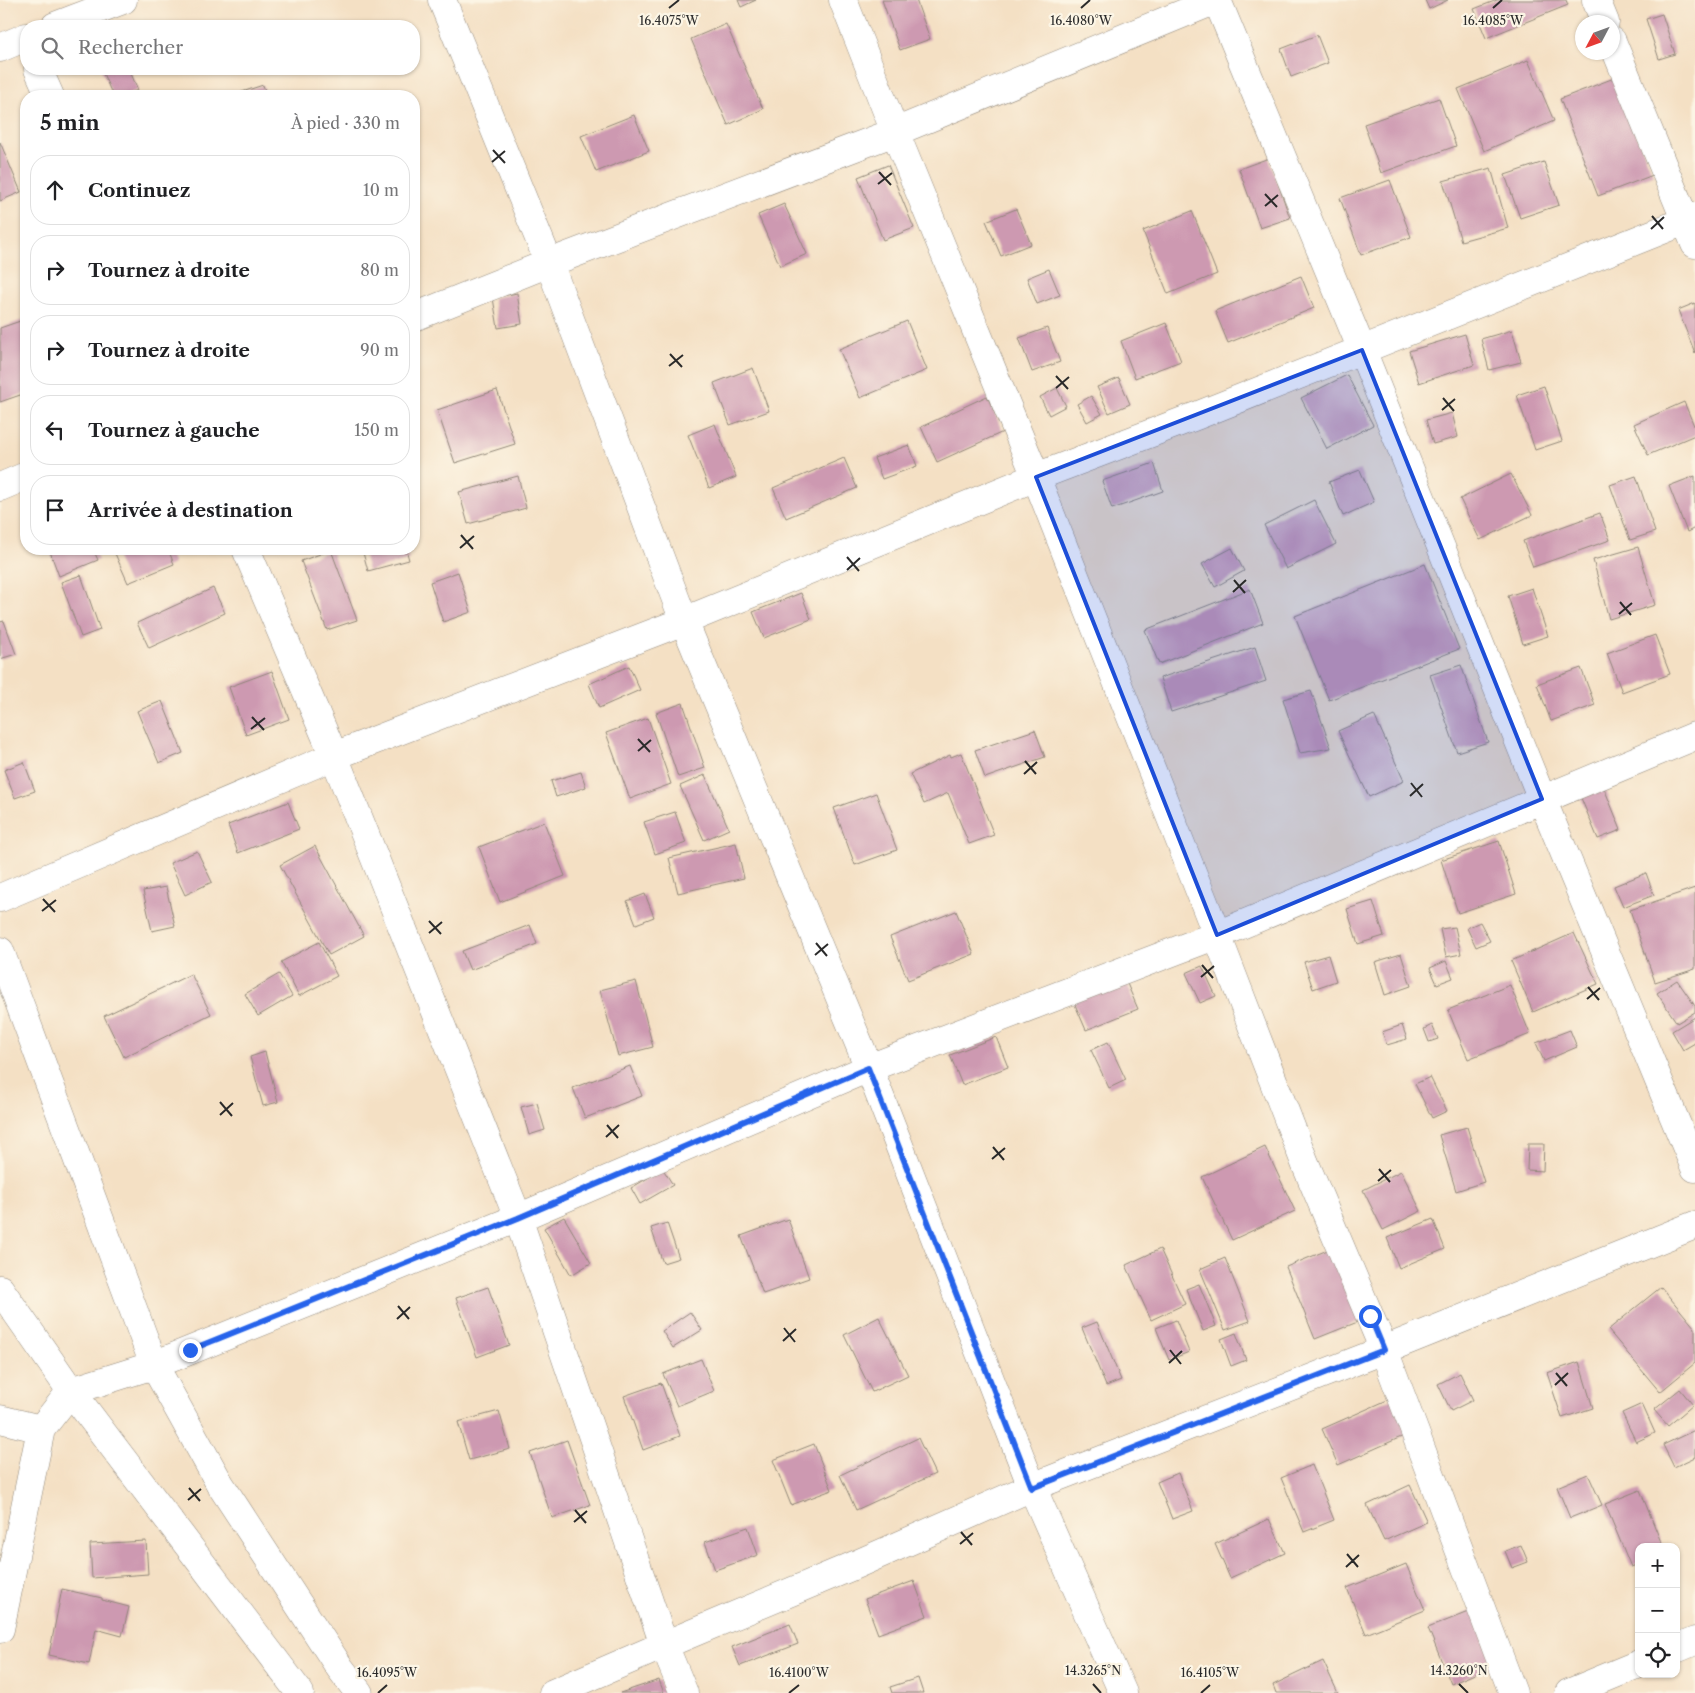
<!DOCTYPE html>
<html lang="fr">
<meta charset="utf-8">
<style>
:root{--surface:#fff;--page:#f2f2f2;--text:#202124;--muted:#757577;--line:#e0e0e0}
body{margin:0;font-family:"Libre Caslon Text",serif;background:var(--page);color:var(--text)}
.controls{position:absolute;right:15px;bottom:15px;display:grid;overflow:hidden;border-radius:10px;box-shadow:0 1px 4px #0004}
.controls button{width:45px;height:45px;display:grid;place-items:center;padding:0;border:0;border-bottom:1px solid var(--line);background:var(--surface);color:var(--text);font:25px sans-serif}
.compass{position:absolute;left:1575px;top:15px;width:45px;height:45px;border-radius:50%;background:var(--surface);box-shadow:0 1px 4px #0004;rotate:229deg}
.stop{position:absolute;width:15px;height:15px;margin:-11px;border:4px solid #2563eb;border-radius:50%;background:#fff}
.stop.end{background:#2563eb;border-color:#fff;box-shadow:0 1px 5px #0008}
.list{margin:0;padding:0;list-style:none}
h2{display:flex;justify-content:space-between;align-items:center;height:65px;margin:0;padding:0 20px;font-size:21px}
h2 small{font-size:16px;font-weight:400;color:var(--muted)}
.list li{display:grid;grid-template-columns:32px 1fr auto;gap:15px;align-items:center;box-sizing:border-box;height:70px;margin:0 10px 10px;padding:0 10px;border:1px solid var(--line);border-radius:20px}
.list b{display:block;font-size:19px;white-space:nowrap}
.list em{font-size:16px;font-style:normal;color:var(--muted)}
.icon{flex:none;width:28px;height:28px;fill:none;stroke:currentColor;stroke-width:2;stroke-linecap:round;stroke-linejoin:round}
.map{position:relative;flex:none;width:1695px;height:1693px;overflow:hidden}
.search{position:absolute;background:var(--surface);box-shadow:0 1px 4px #0004;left:20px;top:20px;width:400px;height:55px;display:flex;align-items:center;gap:12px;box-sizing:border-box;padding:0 18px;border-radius:20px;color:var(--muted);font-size:19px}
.panel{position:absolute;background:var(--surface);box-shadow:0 1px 4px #0004;left:20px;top:90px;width:400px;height:465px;border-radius:20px}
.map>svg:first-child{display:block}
</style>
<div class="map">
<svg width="1695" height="1693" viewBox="0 0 1695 1693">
<rect width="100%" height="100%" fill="#fcf5e5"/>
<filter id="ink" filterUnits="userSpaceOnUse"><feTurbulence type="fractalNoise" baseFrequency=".02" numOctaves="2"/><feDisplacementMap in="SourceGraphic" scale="10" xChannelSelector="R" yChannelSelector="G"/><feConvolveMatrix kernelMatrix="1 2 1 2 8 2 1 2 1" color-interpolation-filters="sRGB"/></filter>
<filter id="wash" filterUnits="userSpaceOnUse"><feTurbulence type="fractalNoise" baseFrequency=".0096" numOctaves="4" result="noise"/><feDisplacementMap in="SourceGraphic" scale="20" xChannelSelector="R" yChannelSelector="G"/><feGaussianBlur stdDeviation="1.12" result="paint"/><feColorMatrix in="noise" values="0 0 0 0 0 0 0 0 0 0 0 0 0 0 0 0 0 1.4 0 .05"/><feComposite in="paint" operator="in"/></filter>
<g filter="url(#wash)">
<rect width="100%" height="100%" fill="#f4e0c4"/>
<g id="blocks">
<!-- building -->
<path fill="#cd99b1" d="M738 0H756L741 7Z
M882 0H916L930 39 900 50Z
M1425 0H1448L1429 9Z
M1497 0H1566L1568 5 1486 38 1474 9Z
M1662 14 1675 54 1659 59 1646 19Z
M726 24 763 109 728 125 691 39Z
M1317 35 1328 63 1291 77 1281 49Z
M1528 60 1554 121 1484 151 1458 89Z
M101 69H129L138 90 122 96H113Z
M1614 78 1653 175 1598 196 1560 99Z
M263 85 267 96H230Z
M1439 98 1456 146 1381 173 1364 124Z
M634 115 649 151 596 172 581 136Z
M0 142 21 192 0 201Z
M1269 158 1290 218 1260 228 1239 169Z
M1544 162 1559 205 1520 218 1505 175Z
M888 165 914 228 883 240 858 177Z
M1491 168 1508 228 1461 241 1443 181Z
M1390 180 1411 237 1361 255 1340 198Z
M784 204 807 254 780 266 758 215Z
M1016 209 1031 244 1001 256 986 221Z
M1192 211 1217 274 1168 294 1143 231Z
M1049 269 1060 295 1037 304 1027 278Z
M1301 276 1314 308 1228 343 1215 311Z
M517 293 522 324 498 328 493 298Z
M1695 303V353L1678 310Z
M26 319V393L0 402V328Z
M907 321 927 370 860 398 839 349Z
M1166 323 1181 361 1135 378 1121 341Z
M1047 328 1060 362 1032 372 1019 338Z
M1512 330 1521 362 1489 370 1481 339Z
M1465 334 1474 365 1419 383 1409 351Z
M753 368 769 411 730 425 714 383Z
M1347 375 1373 425 1327 449 1301 398Z
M1119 378 1130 404 1109 413 1097 387Z
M1544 386 1562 441 1535 450 1517 395Z
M1057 388 1066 406 1049 415 1040 397Z
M497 390 515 444 455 463 437 410Z
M987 396 1003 432 937 462 921 427Z
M1091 396 1102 414 1087 422 1077 404Z
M1684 402 1695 428V435L1648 455 1634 424Z
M1452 413 1458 437 1433 444 1426 420Z
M715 424 736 477 709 488 688 435Z
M909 445 917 466 882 479 874 458Z
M844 458 857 488 786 518 773 488Z
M1154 463 1163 491 1112 509 1102 481Z
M1360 470 1374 502 1343 516 1329 482Z
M1511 474 1532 515 1480 540 1460 499Z
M518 476 526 508 468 524 459 492Z
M1636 476 1655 532 1630 540 1610 485Z
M1695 476V528L1687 532 1669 486Z
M1314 500 1336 544 1286 569 1264 525Z
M1600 513 1610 540 1533 567 1523 541Z
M1638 547 1655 605 1609 619 1593 560Z
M1232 548 1244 571 1215 587 1202 564Z
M49 549H93L98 560 59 576Z
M113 549H168L174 564 128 583Z
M362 549H406L409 560 368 571Z
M331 550 357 620 327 630 301 561Z
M1425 564 1459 649 1329 700 1295 616Z
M458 572 471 612 443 622 430 582Z
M81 575 100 630 81 637 61 582Z
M213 588 225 613 149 648 137 623Z
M1532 588 1548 636 1523 644 1508 596Z
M1250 589 1263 623 1159 664 1145 630Z
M801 593 811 619 764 638 753 612Z
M4 621 16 654 0 659V622Z
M1655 635 1670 674 1622 692 1607 653Z
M1255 647 1266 681 1171 712 1160 678Z
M1461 665 1488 742 1457 752 1430 675Z
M629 666 640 690 599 708 589 684Z
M1581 668 1595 705 1551 721 1537 684Z
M272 671 289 719 246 735 229 687Z
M1311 691 1331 748 1300 753 1283 699Z
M162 701 183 753 159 763 137 711Z
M683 703 705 768 678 777 656 713Z
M1374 715 1404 781 1369 797 1338 731Z
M648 718 671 784 630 799 606 733Z
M1035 730 1045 757 985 778 975 750Z
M961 753 994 835 969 844 948 793 924 804 910 774 950 755 951 757Z
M24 762 35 791 15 798 4 770Z
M581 772 586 787 556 797 551 781Z
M705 775 729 829 704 840 680 786Z
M1604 788 1621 830 1598 839 1581 798Z
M876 793 897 850 855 865 834 808Z
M288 802 299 829 238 853 228 825Z
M675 812 686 843 655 854 644 822Z
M544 822 565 876 500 902 479 847Z
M1499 841 1516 894 1458 913 1441 860Z
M736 843 744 878 678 893 669 858Z
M315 846 364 936 329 955 280 865Z
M197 851 212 882 185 895 170 863Z
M1646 873 1654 895 1623 907 1614 886Z
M166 887 175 926 152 931 143 891Z
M1695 888V969L1655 982 1630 910Z
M645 894 654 917 636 924 627 901Z
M1373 901 1384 936 1358 944 1347 909Z
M956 911 974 954 908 980 890 937Z
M1480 922 1490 941 1476 947 1467 928Z
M530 925 537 944 470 970 462 951Z
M1455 927 1461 954 1446 957 1440 929Z
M1574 933 1598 984 1533 1012 1511 961Z
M319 942 337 976 299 996 281 962Z
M1401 954 1411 986 1385 995 1375 962Z
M1328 955 1336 981 1313 989 1304 962Z
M1446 961 1453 978 1437 984 1430 968Z
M1202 966 1216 996 1200 1003 1186 973Z
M191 974 211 1014 124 1057 104 1016Z
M279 974 292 996 258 1016 245 994Z
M1125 979 1138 1009 1086 1030 1073 1000Z
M1677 980 1695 1006V1012L1677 1023 1657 993Z
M636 981 653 1047 618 1056 600 990Z
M1510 985 1530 1034 1468 1059 1448 1010Z
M1695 1017V1043L1683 1050 1672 1031Z
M1402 1025 1407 1039 1387 1045 1382 1032Z
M1432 1025 1438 1039 1429 1042 1424 1029Z
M1570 1030 1577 1047 1544 1061 1536 1043Z
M996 1037 1008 1067 962 1085 950 1055Z
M1108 1042 1126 1080 1109 1088 1091 1050Z
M265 1052 278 1102 263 1106 250 1057Z
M630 1066 642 1096 585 1118 573 1088Z
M1430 1077 1447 1111 1432 1118 1415 1084Z
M537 1103 545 1130 529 1135 521 1107Z
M1467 1127 1484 1182 1456 1191 1439 1135Z
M1528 1144H1544L1543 1171 1527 1170Z
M1265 1147 1295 1211 1232 1240 1202 1177Z
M663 1169 673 1185 640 1204 631 1188Z
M1401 1171 1421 1211 1383 1230 1363 1190Z
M564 1217 591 1263 571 1275 544 1228Z
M788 1219 809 1278 763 1294 741 1236Z
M1433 1219 1445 1249 1399 1268 1387 1238Z
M667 1223 679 1258 663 1263 651 1228Z
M1160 1249 1185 1304 1151 1320 1126 1265Z
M1330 1249 1360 1321 1315 1339 1286 1267Z
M1225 1258 1250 1321 1225 1330 1200 1269Z
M1199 1284 1216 1326 1203 1331 1186 1289Z
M488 1287 509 1345 477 1357 456 1298Z
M1661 1287 1695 1328V1363L1660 1392 1608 1330Z
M690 1312 702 1330 673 1348 662 1331Z
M879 1317 908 1375 872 1392 844 1335Z
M1176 1320 1189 1352 1169 1360 1156 1328Z
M1097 1322 1121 1380 1106 1386 1082 1328Z
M1236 1333 1246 1360 1231 1366 1221 1339Z
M701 1359 714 1391 677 1406 663 1374Z
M1579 1362 1593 1408 1562 1418 1547 1373Z
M1460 1373 1473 1400 1451 1411 1438 1384Z
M661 1383 680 1436 643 1450 624 1396Z
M1680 1389 1693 1405 1668 1426 1654 1410Z
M1392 1398 1408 1434 1338 1465 1322 1429Z
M1642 1404 1655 1433 1636 1442 1622 1413Z
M499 1411 510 1449 469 1460 458 1422Z
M1695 1430V1457L1674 1467 1663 1445Z
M918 1438 935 1474 856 1510 840 1475Z
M567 1440 590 1505 552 1518 530 1453Z
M814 1444 832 1490 791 1505 773 1460Z
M1312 1465 1334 1520 1304 1532 1281 1478Z
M1178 1473 1193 1511 1172 1519 1157 1482Z
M1588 1474 1602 1505 1570 1518 1557 1487Z
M1410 1485 1427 1522 1384 1541 1367 1505Z
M1640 1490 1663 1547H1639V1564L1631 1567 1605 1504Z
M1269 1519 1285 1553 1230 1578 1215 1544Z
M748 1527 758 1555 715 1570 705 1542Z
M146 1541 148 1574 92 1578 90 1544Z
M1521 1545 1528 1562 1512 1568 1505 1551Z
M1406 1564 1425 1610 1366 1634 1347 1588Z
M914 1581 927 1616 878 1634 865 1599Z
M62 1589 102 1598V1600L129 1607 122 1636 96 1629 89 1664 49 1655Z
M1473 1610 1496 1665 1451 1684 1428 1628Z
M790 1624 798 1644 740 1666 732 1647Z
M1323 1661 1338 1693H1276L1273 1685Z
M918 1678 923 1693H892L890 1687Z
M659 1680 664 1693H620Z"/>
</g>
</g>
<g filter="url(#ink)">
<use href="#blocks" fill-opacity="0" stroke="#908678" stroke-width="1"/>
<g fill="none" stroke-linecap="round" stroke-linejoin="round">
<!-- minor casing -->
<g stroke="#908678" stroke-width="29">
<path id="minor" d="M442 0 549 263 684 621 869 1068 1032 1487 1123 1693
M843 0 895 132 1036 477 1217 935 1305 1163 1384 1350 1513 1693
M1217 0 1362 350 1542 799 1695 1168
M1596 0 1605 22
M55 26 123 0
M1612 41 1695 244
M0 48 26 37
M38 69 50 96
M414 317 549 263 895 132 1216 0
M0 487 26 476
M246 549 334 756 518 1218 664 1645 684 1693
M0 898 334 756 684 621 1036 477 1196 416 1695 217
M0 951 154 1365 220 1484 340 1668 359 1693
M0 1419 41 1429
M0 1629 41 1429 71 1391 154 1365 518 1218 869 1068 1217 935 1695 736
M1676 1649 1695 1641
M553 1693 664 1645 848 1568 1032 1487 1384 1350 1695 1225
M1569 1693 1639 1664"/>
</g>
<!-- tertiary casing -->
<g stroke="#908678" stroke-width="29">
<path id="tertiary" d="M0 1289 71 1391 300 1693"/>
</g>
<!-- minor -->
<use href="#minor" stroke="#fff" stroke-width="28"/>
<!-- tertiary -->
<use href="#tertiary" stroke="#fff" stroke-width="28"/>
</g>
</g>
<g fill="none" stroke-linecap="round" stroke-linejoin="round" filter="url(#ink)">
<!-- route -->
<path stroke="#2563eb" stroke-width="6" d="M190 1350 518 1218 868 1068 1032 1488 1384 1350 1370 1316"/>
</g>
<!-- marked area -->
<path fill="#1d4ed8" fill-opacity="0.2" stroke="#1d4ed8" stroke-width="4" stroke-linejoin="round" d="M1362 350 1542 799 1217 935 1036 477Z"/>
<!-- ticks -->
<path fill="none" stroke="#2b2b2b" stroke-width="2" d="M669 8 679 0M1081 8 1090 0M1493 8 1502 0M493 150 505 163M492 162 505 151M879 172 891 185M878 184 892 173M1265 194 1277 207M1265 206 1278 195M1652 216 1663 229M1651 229 1664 217M670 354 682 367M669 366 683 355M1056 376 1068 389M1056 388 1069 377M1443 398 1454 411M1442 410 1455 399M461 535 473 549M460 548 474 536M847 557 859 571M847 570 860 558M1234 580 1245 593M1233 592 1246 580M1620 602 1631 615M1619 614 1632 603M252 717 264 730M251 729 265 718M638 739 650 752M638 751 651 740M1025 761 1036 774M1024 774 1037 762M1411 783 1422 797M1410 796 1423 784M43 899 55 912M42 911 56 900M429 921 441 934M429 933 442 922M816 943 827 956M815 955 828 944M1202 965 1213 978M1201 977 1214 966M1588 987 1599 1000M1587 999 1600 988M220 1102 232 1116M220 1115 233 1103M607 1125 618 1138M606 1137 619 1125M993 1147 1004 1160M992 1159 1005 1148M1379 1169 1390 1182M1378 1181 1391 1170M398 1306 409 1319M397 1319 410 1307M784 1328 795 1342M783 1341 796 1329M1170 1350 1181 1364M1169 1363 1182 1351M1556 1373 1567 1386M1555 1385 1568 1373M189 1488 200 1501M188 1500 201 1489M575 1510 586 1523M574 1522 587 1511M961 1532 972 1545M960 1544 973 1533M1347 1554 1358 1567M1346 1567 1359 1555M1093 1684 1101 1693M1459 1684 1468 1693M378 1693 387 1685M789 1693 799 1685M1201 1693 1210 1685"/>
<g font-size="12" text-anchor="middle" fill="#2b2b2b" stroke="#fcf5e5" stroke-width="4.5" stroke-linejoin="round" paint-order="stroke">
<text x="669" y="25">16.4075°W</text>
<text x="1081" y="25">16.4080°W</text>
<text x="1493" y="25">16.4085°W</text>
<text x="1093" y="1675">14.3265°N</text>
<text x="1459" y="1675">14.3260°N</text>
<text x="387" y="1677">16.4095°W</text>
<text x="799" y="1677">16.4100°W</text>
<text x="1210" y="1677">16.4105°W</text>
</g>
</svg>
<div class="controls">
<button>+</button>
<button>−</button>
<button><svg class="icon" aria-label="locate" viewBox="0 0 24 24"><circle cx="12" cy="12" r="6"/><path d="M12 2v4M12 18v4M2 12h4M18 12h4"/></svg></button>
</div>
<svg class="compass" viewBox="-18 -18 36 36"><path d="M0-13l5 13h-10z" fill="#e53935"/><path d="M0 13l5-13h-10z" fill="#757577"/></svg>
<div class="stop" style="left:1370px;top:1316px"></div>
<div class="stop end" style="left:190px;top:1350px"></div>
<div class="search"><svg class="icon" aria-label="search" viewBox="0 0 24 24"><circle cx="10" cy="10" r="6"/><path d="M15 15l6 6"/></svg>Rechercher</div>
<section class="panel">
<h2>5 min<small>À pied · 330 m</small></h2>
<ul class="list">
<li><svg class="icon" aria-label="ahead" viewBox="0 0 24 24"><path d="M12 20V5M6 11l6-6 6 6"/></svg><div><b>Continuez</b></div><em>10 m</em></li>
<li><svg class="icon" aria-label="right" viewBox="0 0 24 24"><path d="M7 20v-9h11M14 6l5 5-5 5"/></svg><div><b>Tournez à droite</b></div><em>80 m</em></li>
<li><svg class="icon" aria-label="right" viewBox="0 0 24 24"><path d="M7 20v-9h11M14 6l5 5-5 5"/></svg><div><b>Tournez à droite</b></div><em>90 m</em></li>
<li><svg class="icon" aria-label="left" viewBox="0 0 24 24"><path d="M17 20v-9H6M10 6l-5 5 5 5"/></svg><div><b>Tournez à gauche</b></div><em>150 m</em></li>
<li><svg class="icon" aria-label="arrive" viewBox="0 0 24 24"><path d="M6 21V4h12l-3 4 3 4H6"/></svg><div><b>Arrivée à destination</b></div></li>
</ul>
</section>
</div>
